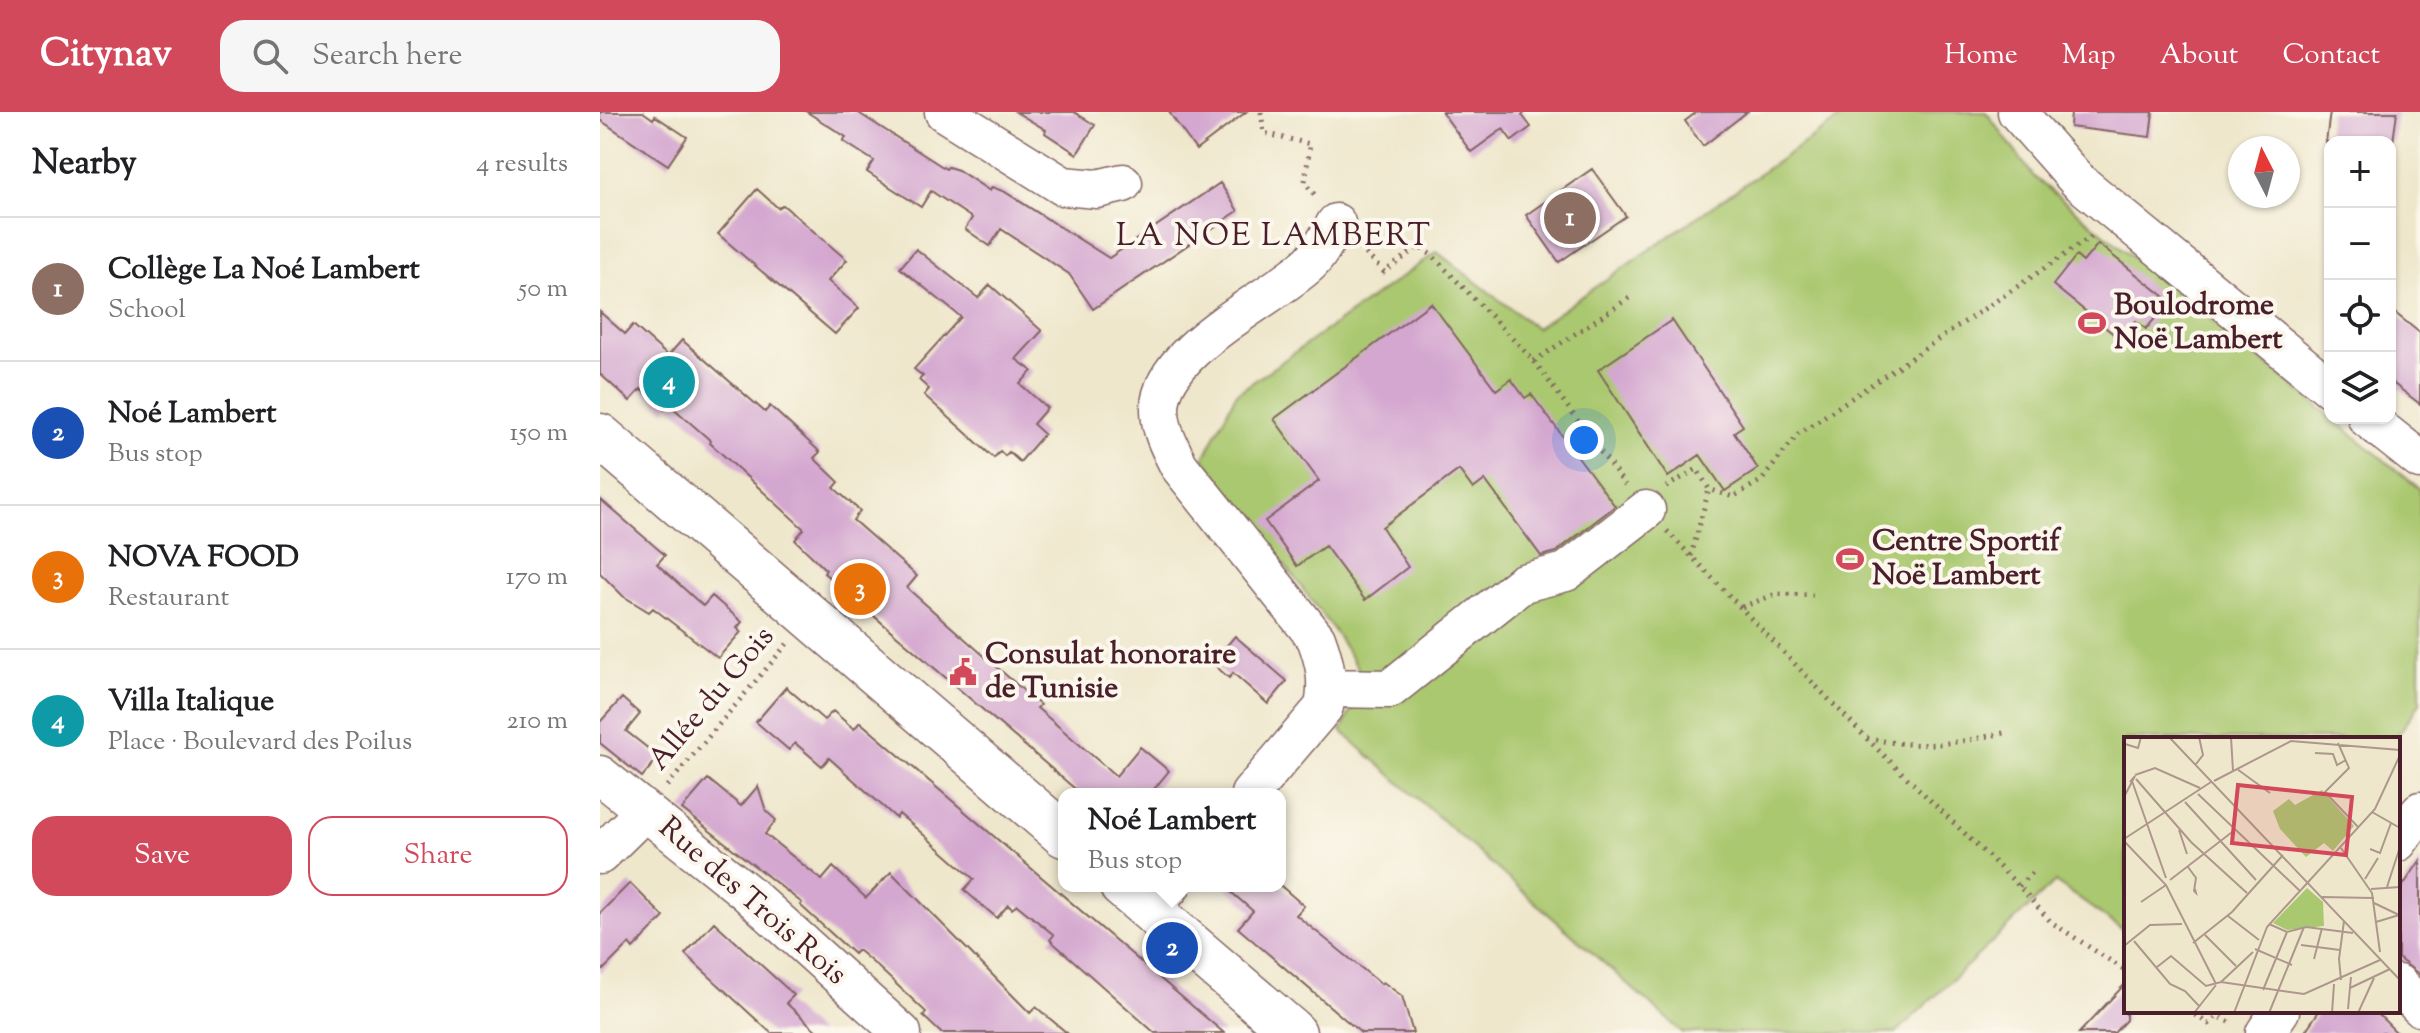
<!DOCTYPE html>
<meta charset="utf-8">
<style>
:root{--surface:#fff;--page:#f6f6f6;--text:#202124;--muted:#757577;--line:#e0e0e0;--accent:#d1495b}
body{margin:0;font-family:"Sorts Mill Goudy",serif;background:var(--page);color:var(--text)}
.controls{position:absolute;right:24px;top:24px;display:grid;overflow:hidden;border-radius:16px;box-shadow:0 2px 6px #0004}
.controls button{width:72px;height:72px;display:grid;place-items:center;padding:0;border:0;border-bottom:2px solid var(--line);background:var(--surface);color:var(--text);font:40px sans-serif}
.compass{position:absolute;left:1628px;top:24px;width:72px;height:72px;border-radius:50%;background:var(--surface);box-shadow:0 2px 6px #0004;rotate:354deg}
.you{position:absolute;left:984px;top:328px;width:28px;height:28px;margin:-20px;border:6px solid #fff;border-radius:50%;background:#1a73e8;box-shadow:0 0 0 12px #1a73e833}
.badge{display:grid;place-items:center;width:52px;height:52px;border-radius:50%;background:var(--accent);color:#fff;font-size:26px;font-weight:700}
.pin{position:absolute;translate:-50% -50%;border:4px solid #fff;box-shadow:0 2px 8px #0006}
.popup{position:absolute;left:458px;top:676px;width:228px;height:104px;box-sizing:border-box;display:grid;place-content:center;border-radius:16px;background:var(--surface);filter:drop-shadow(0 2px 6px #0005);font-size:26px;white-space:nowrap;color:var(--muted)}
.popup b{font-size:30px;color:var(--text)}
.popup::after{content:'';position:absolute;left:50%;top:100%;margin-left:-16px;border:16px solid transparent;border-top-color:var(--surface)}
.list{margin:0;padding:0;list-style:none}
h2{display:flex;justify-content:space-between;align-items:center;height:104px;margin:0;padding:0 32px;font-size:34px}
h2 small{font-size:26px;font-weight:400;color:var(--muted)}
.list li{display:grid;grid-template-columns:52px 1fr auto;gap:24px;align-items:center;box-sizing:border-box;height:144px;padding:0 32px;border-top:2px solid var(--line)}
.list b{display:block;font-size:30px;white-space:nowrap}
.list p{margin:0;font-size:26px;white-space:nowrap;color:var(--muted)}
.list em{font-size:26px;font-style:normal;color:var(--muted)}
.actions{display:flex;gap:16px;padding:24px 32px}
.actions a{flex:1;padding:18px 0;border:2px solid var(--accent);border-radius:24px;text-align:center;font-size:28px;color:var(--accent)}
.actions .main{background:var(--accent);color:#fff}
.icon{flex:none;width:44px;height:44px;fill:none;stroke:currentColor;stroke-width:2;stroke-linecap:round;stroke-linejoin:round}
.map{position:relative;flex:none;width:1820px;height:921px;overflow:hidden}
header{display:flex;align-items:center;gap:48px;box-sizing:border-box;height:112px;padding:0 40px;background:var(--accent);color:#fff}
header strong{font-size:38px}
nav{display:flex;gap:44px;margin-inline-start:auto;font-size:28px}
.search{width:560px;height:72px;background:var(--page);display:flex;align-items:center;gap:20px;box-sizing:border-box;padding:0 28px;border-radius:24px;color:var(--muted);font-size:30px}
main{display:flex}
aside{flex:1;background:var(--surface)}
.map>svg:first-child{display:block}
</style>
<header>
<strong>Citynav</strong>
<div class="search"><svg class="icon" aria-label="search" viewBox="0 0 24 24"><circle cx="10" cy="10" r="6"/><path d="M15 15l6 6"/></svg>Search here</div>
<nav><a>Home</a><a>Map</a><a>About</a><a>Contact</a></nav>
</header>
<main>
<aside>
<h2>Nearby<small>4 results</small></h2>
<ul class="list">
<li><span class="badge" style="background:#8d6e63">1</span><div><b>Collège La Noé Lambert</b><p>School</p></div><em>50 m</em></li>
<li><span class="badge" style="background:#1a4fb4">2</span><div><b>Noé Lambert</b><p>Bus stop</p></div><em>150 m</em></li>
<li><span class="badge" style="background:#e8710a">3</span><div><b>NOVA FOOD</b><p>Restaurant</p></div><em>170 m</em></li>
<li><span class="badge" style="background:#0f9aa8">4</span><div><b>Villa Italique</b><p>Place · Boulevard des Poilus</p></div><em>210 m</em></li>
</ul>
<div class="actions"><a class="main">Save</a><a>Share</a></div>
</aside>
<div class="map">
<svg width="1820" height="921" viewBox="0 0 1820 921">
<rect width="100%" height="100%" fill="#fbf7ec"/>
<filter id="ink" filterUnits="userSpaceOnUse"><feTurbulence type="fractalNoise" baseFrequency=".0125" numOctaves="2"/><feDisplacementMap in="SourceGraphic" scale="16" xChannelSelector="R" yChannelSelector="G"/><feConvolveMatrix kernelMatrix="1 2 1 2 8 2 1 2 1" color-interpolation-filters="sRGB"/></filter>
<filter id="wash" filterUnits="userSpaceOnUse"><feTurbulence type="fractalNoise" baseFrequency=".006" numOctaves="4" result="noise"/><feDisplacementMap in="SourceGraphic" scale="32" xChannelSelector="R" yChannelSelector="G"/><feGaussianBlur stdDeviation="1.8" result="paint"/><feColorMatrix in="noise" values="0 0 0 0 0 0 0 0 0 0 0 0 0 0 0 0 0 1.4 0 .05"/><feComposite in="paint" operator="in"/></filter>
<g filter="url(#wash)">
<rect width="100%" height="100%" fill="#efe7cc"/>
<!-- green -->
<path fill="#aac86f" stroke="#7a744d" stroke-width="2" d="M1249 0H1386L1434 65 1820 377V591L1795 627H1526V820L1455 770 1296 921H1083L741 619 755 590 759 558 733 517 604 346 636 282 837 140 936 216Z"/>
<g id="blocks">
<!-- building -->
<path fill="#d4a7d0" d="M0 0H43L53 7 55 4 87 25 68 53 0 8Z
M207 0H257L346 57 348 55 358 58 390 79 392 75 405 80 509 146 620 71 638 99 493 197 469 162 401 117 390 134 365 117 372 106 331 79 321 95 267 60 274 49 243 29 246 25Z
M416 0H474L495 13 477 42 445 21 446 18Z
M569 0H646L596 38Z
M842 0H926L922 3 931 15 912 29 903 17 871 40Z
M1097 0H1147L1103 34 1085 9Z
M1471 0H1553L1550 25 1470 15Z
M1730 0H1797L1793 30H1726Z
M992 57 1026 104 959 150 926 103Z
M157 77 178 96 183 93 247 148 228 169 259 196 235 222 118 122Z
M1498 132 1570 189 1546 217 1536 209 1521 228 1453 173 1476 144 1483 150Z
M316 137 378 186 390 173 442 219 416 247 432 259 420 272 447 296 433 312 444 322 420 350 409 340 405 344 400 339 394 346 324 283 329 277 319 268 323 264 314 257 361 205 300 156Z
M831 191 896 278 911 267 925 286 931 282 1015 394 956 440 941 444 885 368 873 377 859 358 782 415 808 455 765 488 725 434 697 454 665 409 719 369 674 307Z
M1790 197 1820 221V292L1790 269Z
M0 200 25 222 33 213 68 244 82 228 165 300 170 294 220 340 214 346 239 370 234 376 260 399 253 408 317 464 307 476 440 593 437 596 516 664 540 635 569 659 550 682H481L224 461 226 458 195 428 204 417 110 331 111 329 70 293 65 298 41 277 30 289 0 262Z
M1072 208 1143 314 1134 320 1158 357 1125 379 1100 343 1068 365 998 258Z
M0 387 65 443 57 452 103 494 112 484 142 510 137 516 141 520 118 546 53 496 49 500 23 484 0 461Z
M635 524 687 569 668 592 633 561 629 566 612 551Z
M186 575 224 608 233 599 254 617 260 610 624 921H555L450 828 454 823 417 793 412 797 408 793 397 806 364 778 374 767 317 717 299 702 296 706 229 646 222 654 195 631 189 638 156 610Z
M22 586 40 602 26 619 59 645 42 665 0 631V610Z
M108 667 141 694 158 674 166 699 176 708 165 722 222 768 233 755 266 786 291 760 430 901 436 895 467 921H341L323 904 326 900 278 855 258 838 254 842 200 793 202 791 82 697Z
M1820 749V863L1798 846V781Z
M30 771 64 805 33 837 29 832 0 861V801Z
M624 774H681L704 794 696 803 781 872 783 870 802 884 813 921H761L638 816 653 799Z
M114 810 194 883 186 891 219 921H171L85 842Z
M1526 871V908L1514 921H1479Z
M1719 899H1775L1797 921H1704Z"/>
</g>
</g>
<g filter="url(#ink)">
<use href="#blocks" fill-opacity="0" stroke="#846563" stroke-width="2"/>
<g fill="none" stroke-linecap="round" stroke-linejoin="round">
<!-- minor casing -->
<g stroke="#846563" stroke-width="41">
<path id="minor" d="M344 0 463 74 497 77 523 71
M1417 0 1478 69 1730 276
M1767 306 1820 348
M728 576 790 577 923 471 966 460 1046 398
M0 663 145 779 302 921
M650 682 724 595C729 569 725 550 716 526L579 354C570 336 560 318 560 297 559 238 669 189 709 152 720 142 728 124 736 111
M1798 730 1820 699
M0 743 45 699
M550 798 571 774
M1798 872 1820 895
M1665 921 1680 899"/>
</g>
<!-- major casing -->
<g stroke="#846563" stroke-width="47">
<path id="major" d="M0 324 464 723
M522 774 694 921"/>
</g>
<!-- path -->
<path stroke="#846563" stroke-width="5" stroke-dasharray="2 6" stroke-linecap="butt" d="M661 0 664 21 710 32 705 70 717 86
M760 136 784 160 818 135 832 143 934 249 1025 373
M934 249 1029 186
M1066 375 1097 357 1109 377 1133 385 1162 368 1198 322 1494 123
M1067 419 1266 626 1419 774 1451 810 1526 859
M1091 444 1109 377
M1142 495 1176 482 1213 483
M1267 626C1325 638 1352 632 1408 620
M67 674 187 532
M1419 774 1433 759
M1588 899 1609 912 1617 904 1634 912"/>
<!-- minor -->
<use href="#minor" stroke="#fff" stroke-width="38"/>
<!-- major -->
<use href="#major" stroke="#fff" stroke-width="44"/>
</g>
</g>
<!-- icons -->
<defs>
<g id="stadium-bare" transform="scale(2.16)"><path d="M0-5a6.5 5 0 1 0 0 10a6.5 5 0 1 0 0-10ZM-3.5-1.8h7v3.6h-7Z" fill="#d1495b" stroke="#fbf7ec" stroke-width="2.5" paint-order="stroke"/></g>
<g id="civic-bare" transform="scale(2.16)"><path d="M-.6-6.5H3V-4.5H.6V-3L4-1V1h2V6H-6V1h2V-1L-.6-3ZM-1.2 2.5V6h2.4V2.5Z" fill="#d1495b" stroke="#fbf7ec" stroke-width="2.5" paint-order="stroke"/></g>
</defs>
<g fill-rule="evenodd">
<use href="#stadium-bare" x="1492" y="211"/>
<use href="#stadium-bare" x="1250" y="447"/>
<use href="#civic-bare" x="363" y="560"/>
</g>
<g text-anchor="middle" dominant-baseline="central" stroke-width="8" stroke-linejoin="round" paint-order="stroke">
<!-- poi labels -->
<g font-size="30" font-weight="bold" fill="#4a1f2b" stroke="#fbf7ec" text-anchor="start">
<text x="1514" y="194">Boulodrome<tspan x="1514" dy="34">Noë Lambert</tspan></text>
<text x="1272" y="430">Centre Sportif<tspan x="1272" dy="34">Noë Lambert</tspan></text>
<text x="385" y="543">Consulat honoraire<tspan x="385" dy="34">de Tunisie</tspan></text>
</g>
<!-- street labels -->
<g font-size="30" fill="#4a1f2b" stroke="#fbf7ec">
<text transform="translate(112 587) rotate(-50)">Allée du Gois</text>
<text transform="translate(152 790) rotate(41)">Rue des Trois Rois</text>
</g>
<!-- neighbourhood labels -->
<g font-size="32" letter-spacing="2" fill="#4a1f2b" stroke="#fbf7ec">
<text x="674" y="125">LA NOE LAMBERT</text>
</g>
</g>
<!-- overview -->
<g transform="translate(1524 625)">
<rect width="276" height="276" fill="#efe7cc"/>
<path d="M198 53 230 89 209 114 200 106 182 120 156 92 149 74 165 62 171 68ZM183 151 199 165 200 189 163 193 149 186Z" fill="#aac86f"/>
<path fill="none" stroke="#ad978c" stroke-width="2" d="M45 0 276 243M107 0 109 34M214 6 225 31 201 55 235 91M1 7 14 11 17 0M191 16 209 17 213 28 222 23M72 27 79 18 75 0M113 32 146 56M11 38 31 31 76 51M12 42 67 105 123 156M8 44 42 141M90 44 167 4 276 13M74 57 176 154M0 60 11 39 6 45M61 65 132 143M248 75 276 91M55 93 63 117M0 102 87 45M0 104 42 148 92 247M217 111 248 156 256 215M246 112 256 116 267 86M64 130 72 141 70 154 72 156 71 152M241 142 254 121M46 143 112 92M263 150 276 110M247 152 276 150M198 160 250 161M17 165 42 148M250 166 275 178M104 179 135 203M252 185 275 178M145 187 163 195 182 190 229 196M81 198 112 229M10 204 46 247 61 254 76 270M69 206 108 175 159 118M177 208 216 213M0 209 26 188 58 187M131 212 168 228M190 222 198 191M33 230 47 219 82 249 97 245 180 257 256 223M217 243 215 222 220 184M97 245 129 215M226 251 266 232M139 253 163 195M224 272 227 240M70 276 92 248M110 276 143 190 251 72 276 18M145 276 180 190M208 276 210 247M234 276 250 241"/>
<path fill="#d1495b" fill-opacity="0.15" stroke="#d1495b" stroke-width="4" d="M114 48 228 60 222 118 108 106Z"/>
<rect width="276" height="276" fill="none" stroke="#4a1f2b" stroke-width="4"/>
</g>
</svg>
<div class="controls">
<button>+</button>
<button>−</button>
<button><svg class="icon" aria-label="locate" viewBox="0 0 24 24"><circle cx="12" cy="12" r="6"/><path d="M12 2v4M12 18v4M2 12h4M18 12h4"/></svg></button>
<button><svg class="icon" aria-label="layers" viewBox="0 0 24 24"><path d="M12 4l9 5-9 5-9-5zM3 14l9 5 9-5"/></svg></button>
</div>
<svg class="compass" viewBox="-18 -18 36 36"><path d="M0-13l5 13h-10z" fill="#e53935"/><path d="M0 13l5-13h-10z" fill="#757577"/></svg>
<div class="you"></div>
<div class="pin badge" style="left:970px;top:106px;background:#8d6e63">1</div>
<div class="pin badge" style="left:572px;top:836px;background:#1a4fb4">2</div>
<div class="popup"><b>Noé Lambert</b>Bus stop</div>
<div class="pin badge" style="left:260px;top:477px;background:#e8710a">3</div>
<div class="pin badge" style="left:69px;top:270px;background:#0f9aa8">4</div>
</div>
</main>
